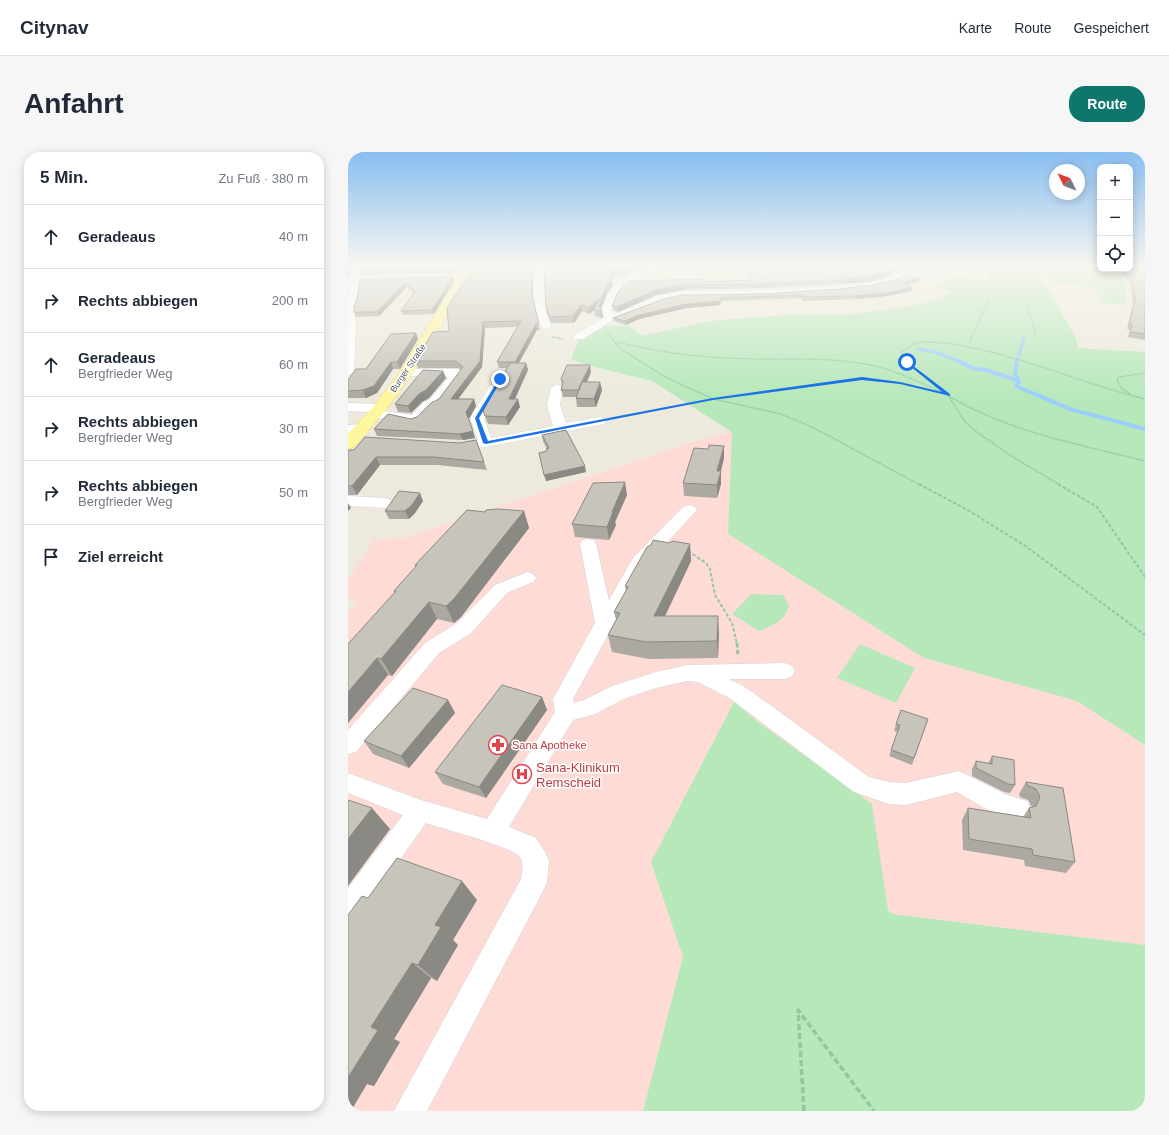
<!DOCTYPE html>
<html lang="de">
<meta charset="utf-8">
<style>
:root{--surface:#fff;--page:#f6f6f7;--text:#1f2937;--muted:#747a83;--line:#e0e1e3;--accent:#0f766e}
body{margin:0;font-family:Helvetica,sans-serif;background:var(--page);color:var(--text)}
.controls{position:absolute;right:12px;top:12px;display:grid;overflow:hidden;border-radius:8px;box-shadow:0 2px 10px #0003}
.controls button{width:36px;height:36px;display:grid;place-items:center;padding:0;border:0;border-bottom:1px solid var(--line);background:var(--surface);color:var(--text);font:20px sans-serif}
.compass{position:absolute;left:701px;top:12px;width:36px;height:36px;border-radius:50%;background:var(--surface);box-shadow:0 2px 10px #0003;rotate:313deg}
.stop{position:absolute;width:12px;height:12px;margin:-9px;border:3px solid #1a73e8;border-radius:50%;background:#fff}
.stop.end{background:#1a73e8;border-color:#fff;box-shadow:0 1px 4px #0008}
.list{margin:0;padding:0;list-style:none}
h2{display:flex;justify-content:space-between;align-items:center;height:52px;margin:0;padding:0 16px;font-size:17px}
h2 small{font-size:13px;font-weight:400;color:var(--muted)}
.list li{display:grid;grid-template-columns:26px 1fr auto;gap:12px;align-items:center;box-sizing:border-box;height:64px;padding:0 16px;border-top:1px solid var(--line)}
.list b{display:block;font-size:15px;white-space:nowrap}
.list p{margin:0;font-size:13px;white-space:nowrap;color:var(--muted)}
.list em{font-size:13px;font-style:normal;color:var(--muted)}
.icon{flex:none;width:22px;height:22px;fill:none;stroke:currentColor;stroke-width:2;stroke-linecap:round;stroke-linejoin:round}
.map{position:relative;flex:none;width:797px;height:959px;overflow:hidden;border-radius:16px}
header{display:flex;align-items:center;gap:24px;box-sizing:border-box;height:56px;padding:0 20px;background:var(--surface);border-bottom:1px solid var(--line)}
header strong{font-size:19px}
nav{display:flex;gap:22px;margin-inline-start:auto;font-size:14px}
.intro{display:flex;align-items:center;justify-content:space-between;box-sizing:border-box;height:96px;padding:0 24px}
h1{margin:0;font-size:28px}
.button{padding:10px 18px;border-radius:16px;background:var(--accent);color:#fff;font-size:14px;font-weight:700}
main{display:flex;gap:24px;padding:0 24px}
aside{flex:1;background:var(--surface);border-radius:16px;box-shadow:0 2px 10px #0003}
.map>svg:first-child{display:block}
</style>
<header>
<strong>Citynav</strong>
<nav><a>Karte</a><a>Route</a><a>Gespeichert</a></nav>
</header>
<div class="intro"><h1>Anfahrt</h1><a class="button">Route</a></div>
<main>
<aside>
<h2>5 Min.<small>Zu Fuß · 380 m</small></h2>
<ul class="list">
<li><svg class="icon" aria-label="ahead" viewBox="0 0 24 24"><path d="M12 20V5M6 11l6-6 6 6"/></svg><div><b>Geradeaus</b></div><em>40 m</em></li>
<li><svg class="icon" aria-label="right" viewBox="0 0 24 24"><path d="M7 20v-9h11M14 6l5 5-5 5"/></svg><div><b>Rechts abbiegen</b></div><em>200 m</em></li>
<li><svg class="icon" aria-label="ahead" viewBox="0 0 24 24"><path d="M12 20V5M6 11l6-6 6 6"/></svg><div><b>Geradeaus</b><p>Bergfrieder Weg</p></div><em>60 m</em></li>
<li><svg class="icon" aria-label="right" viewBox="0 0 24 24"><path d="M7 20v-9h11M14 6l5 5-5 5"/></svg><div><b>Rechts abbiegen</b><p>Bergfrieder Weg</p></div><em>30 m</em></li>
<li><svg class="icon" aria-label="right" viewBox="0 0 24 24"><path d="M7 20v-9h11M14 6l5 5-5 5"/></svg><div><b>Rechts abbiegen</b><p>Bergfrieder Weg</p></div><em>50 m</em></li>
<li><svg class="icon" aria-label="arrive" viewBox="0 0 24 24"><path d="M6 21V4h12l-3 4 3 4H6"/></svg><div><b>Ziel erreicht</b></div></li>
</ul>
</aside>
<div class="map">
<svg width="797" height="959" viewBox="0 0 797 959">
<rect width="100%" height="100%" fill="#edeadd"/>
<!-- medical -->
<path fill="#fedcd5" d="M384 280 380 382 576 506 729 549 797 593V793L545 762 540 758 410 570 386 550 303 710 335 805 295 959H0V461L10 449 0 448V428L26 388 59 385 363 284Z"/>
<!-- green -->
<path fill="#b6e8b9" d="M686 113 728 186 730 196 797 200V593L729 549 576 506 380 382 384 280 304 229 239 213 223 207 232 185 255 174H282L294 184 362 169 451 162 493 163 538 158 576 151 605 140 591 135 604 125 642 129 637 114Z
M690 113H748L752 117 779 130 778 153 756 151 745 136 705 131Z
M403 442 435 443 441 454C437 469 424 474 411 479L384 462Z
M512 492 567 516 548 551 489 526Z
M386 550 410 570 524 652 540 758 544 762 797 793V959H295L335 805 303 710Z"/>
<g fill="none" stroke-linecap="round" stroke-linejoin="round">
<!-- stream-far1 -->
<path stroke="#9bcdff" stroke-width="3" d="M570 197 587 200 613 210
M671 204 676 185
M669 210V207"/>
<!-- stream -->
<path stroke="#9bcdff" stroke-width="4" d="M611 209 624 216 638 218 671 229
M669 209 667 222 671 229 668 234 722 257 797 277"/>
<!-- minor casing -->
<g stroke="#d1d3da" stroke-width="1">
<path id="minor" d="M4 113H14L12 125 36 124 41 127 36 130 12 131 9 152 6 157 8 175 6 220 0 224V145L2 131H0V125H3Z
M185 113H195L198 161 203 174 198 177C184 174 186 126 185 113Z
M306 113H321C318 117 312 117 307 119 285 126 268 135 263 159L266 161H270L309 144 335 139 416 138 492 134 524 130 544 125 553 118 551 113H560L563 119 551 129 524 135 492 139 416 144 335 145 316 149 267 167 235 187H227L225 185 227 183 257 165 253 160C259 132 280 120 306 113Z
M790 113H797V120L794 119Z
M118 121 121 122V126L79 129 74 126 79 123Z
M58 217H110L116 221 92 253 85 257 71 271 66 272 52 268 21 265 19 262 21 260 0 259V251L32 252 38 256 36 259 64 263 75 251 82 247 101 225 54 224 52 221 54 218Z
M152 223 158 227 136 266 143 286 205 274 199 253 203 236 209 232 215 236 212 253 218 271 251 265 256 266 258 269 256 272 251 273 138 295 105 298 100 297 98 294 100 291 130 288 122 266 148 224Z
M14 272 19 273 21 276 19 279 0 281V273Z
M0 344 38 346 43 348 46 351 43 354 38 356 0 354Z
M341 353 347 355 349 358 298 413 225 547 226 551 236 548 264 534 308 520 339 513 437 511 444 514 447 519 444 524 437 527H381L397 535 521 625 541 630 558 631 611 619 659 643 679 649 683 657 679 665C657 673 628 650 609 640L558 653 541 652 506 640 383 547 350 530 339 529 308 536 278 546 247 562 225 568 161 675 188 686 197 700 201 709 199 730 195 739 79 959H46L173 727C174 719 177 711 171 704 164 695 93 676 78 671L9 767 0 771V736L55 663 0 641V621L73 648 139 667 207 560 205 547 247 471 232 392 234 388 240 387 246 388 248 392 261 448 285 406 335 355Z
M179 420 185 422 188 426 185 430 159 441 123 481 91 501 8 600 0 602V578L77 491 109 471 147 433Z"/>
</g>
<!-- major casing -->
<g stroke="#ffd744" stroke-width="1">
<path id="major" d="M118 113H128L65 221 37 259 6 295 0 297V282L27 253 52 220Z"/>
</g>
<!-- path-far3 -->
<path stroke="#8fc9a3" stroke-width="1.5" stroke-dasharray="2 1" stroke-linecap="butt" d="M679 152 688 184
M259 181 273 197 317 225 365 247 433 262 466 276 572 333
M204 185 216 187
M622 188 642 146
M269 190C306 199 344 205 383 206 432 209 482 203 531 215 553 221 574 231 595 241
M782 242 774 237 769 228 771 225 797 221
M601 244C661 280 730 292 797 309
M264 266 365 247 514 227 552 231 594 241
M712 333 665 305 630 281 617 270 600 243 559 210 554 205 553 200C557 198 562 194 566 192 576 188 592 191 603 192 670 202 732 231 797 247"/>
<!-- path-far2 -->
<path stroke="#8fc9a3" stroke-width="2" stroke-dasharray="3.5 2" stroke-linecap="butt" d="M571 332 623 360 676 393 797 483
M710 332 749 355 797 425
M340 399 358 411 362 417 367 443 384 471 389 492"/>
<!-- path-far1 -->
<path stroke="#8fc9a3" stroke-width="3" stroke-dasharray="4.5 2.5" stroke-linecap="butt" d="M389 491 390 504"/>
<!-- path -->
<path stroke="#8fc9a3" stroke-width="3.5" stroke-dasharray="6 3" stroke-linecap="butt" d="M456 959 450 858 526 959"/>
<!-- minor -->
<use href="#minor" fill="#fff" fill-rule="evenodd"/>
<!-- major -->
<use href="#major" fill="#fff6a0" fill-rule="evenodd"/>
</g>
<!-- wall -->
<path fill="#aba9a1" d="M12 113H117L112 120 14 123 12 118Z
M125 113H184L185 149 192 178H189L171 211H178L180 218 167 247 172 255 160 273 140 272 135 258 159 216H151L149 210 169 175 137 176 134 215 110 247 128 254 121 267 127 286 115 288 29 284 26 277 69 265 91 247 113 218 110 216H70L67 209 101 179Z
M196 113 278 122 264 126 265 133 259 141 253 157 255 165 253 166 247 164 246 158 241 162 234 159 226 171H203L199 161 198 155Z
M396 113H552L551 118 544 122 524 129 492 132 416 136 335 138 308 143 270 160 265 158 264 154 270 140 357 130 402 128Z
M795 115 797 116V188L780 185 782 178 779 177 785 153 783 132 770 117H782Z
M12 127 106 129 86 162 55 163 53 159 66 141 59 135 31 164 8 165 6 160Z
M571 127 570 130 559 133 564 139 539 144 508 147 454 149V146L373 149 372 153 339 156 291 167 278 173 266 169 265 166 316 147 416 142 492 137Z
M68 181 70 187 52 217H45L29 241 18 246H0V228L18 217Z
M95 219 98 226 81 246 74 250 63 261 50 260 47 252Z
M243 220 239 230H252L254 238 248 255H229L228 246V245H215L213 238 214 234 213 227Z
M194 283 238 320 198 329 199 299 198 297H199L195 289Z
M128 288 139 318 89 313H32L9 343H0V299L6 298 112 291Z
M376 294V306L373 319V332L369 346 336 344 335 331 360 297Z
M279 343 267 370 268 373 261 388 227 385 224 372Z
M75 349 67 361 61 367H41L37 359Z
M176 359 181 376 113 465 106 471 89 467 44 524 40 523 0 571V492L47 441 46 439 68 415 67 413 137 360Z
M322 391 342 392 343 409 317 464 371 481 370 506 301 507 264 500 260 483 268 468 266 460 278 439 277 434Z
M194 545 199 558 138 646 95 632 87 620Z
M100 548 107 561 61 616 25 602 16 589Z
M580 567 564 613 541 604 550 580 546 579 548 572Z
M644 604 667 633 662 641 656 640 624 624V617L628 609 640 612Z
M678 630 715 636 727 710 718 721 677 714 676 708 615 698 614 668 620 656 675 665 681 656 684 655 680 648 672 645 671 642Z
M20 746 129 748 105 788 110 793 89 829 83 826 46 887 52 890 26 934 19 932Z"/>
<!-- shaded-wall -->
<path fill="#8b8983" d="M0 113H3L2 124H0Z
M111 113H117L112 120 110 114Z
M183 113H184L185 149 184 143Z
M287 113H302L278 122 264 126 263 120Z
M552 113 551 118 544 122 524 129 492 132V128Z
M105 125 106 129 86 162 84 158Z
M264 127 265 133 259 141 252 160 251 154 241 162 240 156Z
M571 127 570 130 554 134V131Z
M57 131 59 135 31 164 29 160Z
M334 133 335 138 308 143 270 160 269 155 308 138Z
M564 135V139L539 144 508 147V144Z
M373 146 372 153 339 156 291 167 278 173 277 169 291 163 338 152Z
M233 153 234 159 226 171 225 164Z
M252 159H254L255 165 253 166Z
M135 170 137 176 134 215 105 254 103 247Z
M188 172 189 178 168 216 167 210Z
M68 181 70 187 52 217 49 210Z
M43 210 45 217 29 241 18 246 15 238Z
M178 211 180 218 163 255 161 247Z
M242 213 243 220 232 245 230 238Z
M95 219 98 226 81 246 74 250 63 261 60 254 71 242Z
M252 230 254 238 248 255 246 247Z
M126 247 128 254 121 267 118 260Z
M170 247 172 255 160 273 158 265Z
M125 279 127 286 115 288 112 282Z
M376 294V306L371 326 373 319V332L369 346V319Z
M28 305 32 313 9 343 4 334Z
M237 314 238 320 198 329 196 323Z
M277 330 279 343 267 370 268 373 261 388 259 375 264 360Z
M72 341 75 349 67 361 61 367 57 359Z
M0 351 3 356 0 359Z
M176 359 181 376 113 465 106 471 98 454Z
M342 392 343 409 309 481 306 464Z
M81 450 89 467 44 524 33 507Z
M370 464 371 481 370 506 369 489Z
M29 506 40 523 0 571V540Z
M194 545 199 558 138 646 131 635Z
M100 548 107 561 61 616 53 604Z
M24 656 42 677 0 734V687Z
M114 729 129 748 105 788 110 793 89 829 70 813 87 773Z
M64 811 83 826 46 887 52 890 26 934 19 932 3 959H0V923L23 875Z"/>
<!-- building -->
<path fill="#c7c4bb" stroke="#8b8983" d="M12 113H111L110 114 12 118Z
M125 113H183L184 143 191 172H188L167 210H149L173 169 135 170 132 209 103 247H126L118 260 125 279 112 282 26 277 40 262 63 267 69 265 83 251 91 247 115 215 108 209H67L85 180 101 179 99 156 123 119Z
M196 113H287L278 117 263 120 264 127 258 135 251 154 254 159H252L246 158 252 146 240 156 233 153 225 164 202 165 198 155Z
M398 113H552L545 118 524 124 492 128 416 132 334 133 308 138 269 155 264 154 270 140 280 129 357 127V130L403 128Z
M782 113H794L795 115 797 116V182L782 180 784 173 781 172 786 150 788 151 784 128 775 117H782Z
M557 123 571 127 554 131 564 135 539 141 508 144 455 145 454 143 373 146 372 149 338 152 291 163 277 169 265 166 316 147 335 143 416 142 492 137 525 133 552 127Z
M105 125 84 158 53 159 67 139 57 131 29 160H6V153L9 148 12 127Z
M68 181 49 210H43L26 234 15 238 0 239V228L8 217H18L43 182Z
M162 211H178L161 247H170L158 265 137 264 135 258Z
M219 213H242L230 238H213L215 230 213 227Z
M75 218 95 219 78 238 71 242 60 254 47 252Z
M234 230H252L246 247 228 246Z
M218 278 237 314 196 323 191 301 199 299 198 297 201 296 194 283Z
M17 285 112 291 128 288 136 310 86 305H28L4 334H0V299L1 298H6Z
M361 293 376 294 369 319H373L369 333 335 331 346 296 360 297Z
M277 330 264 360H265L259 375 224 372 245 331Z
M51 339 72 341 64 353 57 359H37Z
M150 357 176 359 105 448 98 454 81 450 33 507 29 506 0 540V492L48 439H46L69 413H67L119 358 137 360 138 358Z
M305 388 322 391 324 389 342 392 306 464H370L369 489 298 490 260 483 272 461 266 460 280 435 277 434 299 395 303 393Z
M154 533 194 545 131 635 87 620Z
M65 536 100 548 53 604 16 589Z
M553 558 580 567 566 606 543 598 552 573 548 572Z
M644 604 666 608 667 633 660 632 628 616V609L644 612Z
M678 630 715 636 727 710 685 703 684 697 621 687 620 656 683 666 681 656 688 654 692 645 688 637 679 633Z
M0 648 24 656 0 687Z
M49 706 114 729 87 773 93 775 70 813 64 811 23 875 30 878 1 924 0 923V763L14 744 20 746Z"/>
<!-- sky -->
<linearGradient id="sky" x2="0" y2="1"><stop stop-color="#89bef1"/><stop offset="0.46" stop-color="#f7f6f0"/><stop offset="1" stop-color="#f7f6f0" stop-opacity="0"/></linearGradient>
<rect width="797" height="247" fill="url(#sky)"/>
<!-- route -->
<path fill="#1a73e8" d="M557 210H560L602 242V244L552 232 514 228 365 248 138 292 135 291 127 266 152 225 154 227 131 266 140 289 365 246 514 225 552 230 594 240Z"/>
<!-- icons -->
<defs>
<g id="pharmacy-ring" transform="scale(1)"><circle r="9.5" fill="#fff" stroke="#e0444e" stroke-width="1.5"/><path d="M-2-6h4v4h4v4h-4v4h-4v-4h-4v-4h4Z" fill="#e0444e"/></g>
<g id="hospital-ring" transform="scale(1)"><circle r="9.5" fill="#fff" stroke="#e0444e" stroke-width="1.5"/><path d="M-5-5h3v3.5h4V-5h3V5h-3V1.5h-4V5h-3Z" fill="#e0444e"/></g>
</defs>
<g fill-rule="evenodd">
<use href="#pharmacy-ring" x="150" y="593"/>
<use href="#hospital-ring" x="174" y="622"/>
</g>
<g text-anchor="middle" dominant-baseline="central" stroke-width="3" stroke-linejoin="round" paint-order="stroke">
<!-- far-street labels -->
<g font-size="9" fill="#575b61" stroke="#fff">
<text transform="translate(60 216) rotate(-56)">Burger Straße</text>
</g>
<!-- health labels -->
<g font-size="11" fill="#be3a42" stroke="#fff" text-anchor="start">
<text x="164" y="593">Sana Apotheke</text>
</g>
<!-- near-health labels -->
<g font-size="13" fill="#be3a42" stroke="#fff" text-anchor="start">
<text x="188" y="615">Sana-Klinikum<tspan x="188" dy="15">Remscheid</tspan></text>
</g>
</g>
</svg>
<div class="controls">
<button>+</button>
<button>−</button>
<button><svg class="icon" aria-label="locate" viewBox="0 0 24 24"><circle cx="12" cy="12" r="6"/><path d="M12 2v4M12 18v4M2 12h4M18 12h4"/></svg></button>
</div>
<svg class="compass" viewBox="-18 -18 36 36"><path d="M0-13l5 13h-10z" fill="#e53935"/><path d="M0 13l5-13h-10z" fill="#747a83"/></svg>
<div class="stop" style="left:559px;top:210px"></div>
<div class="stop end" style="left:152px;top:227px"></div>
</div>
</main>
